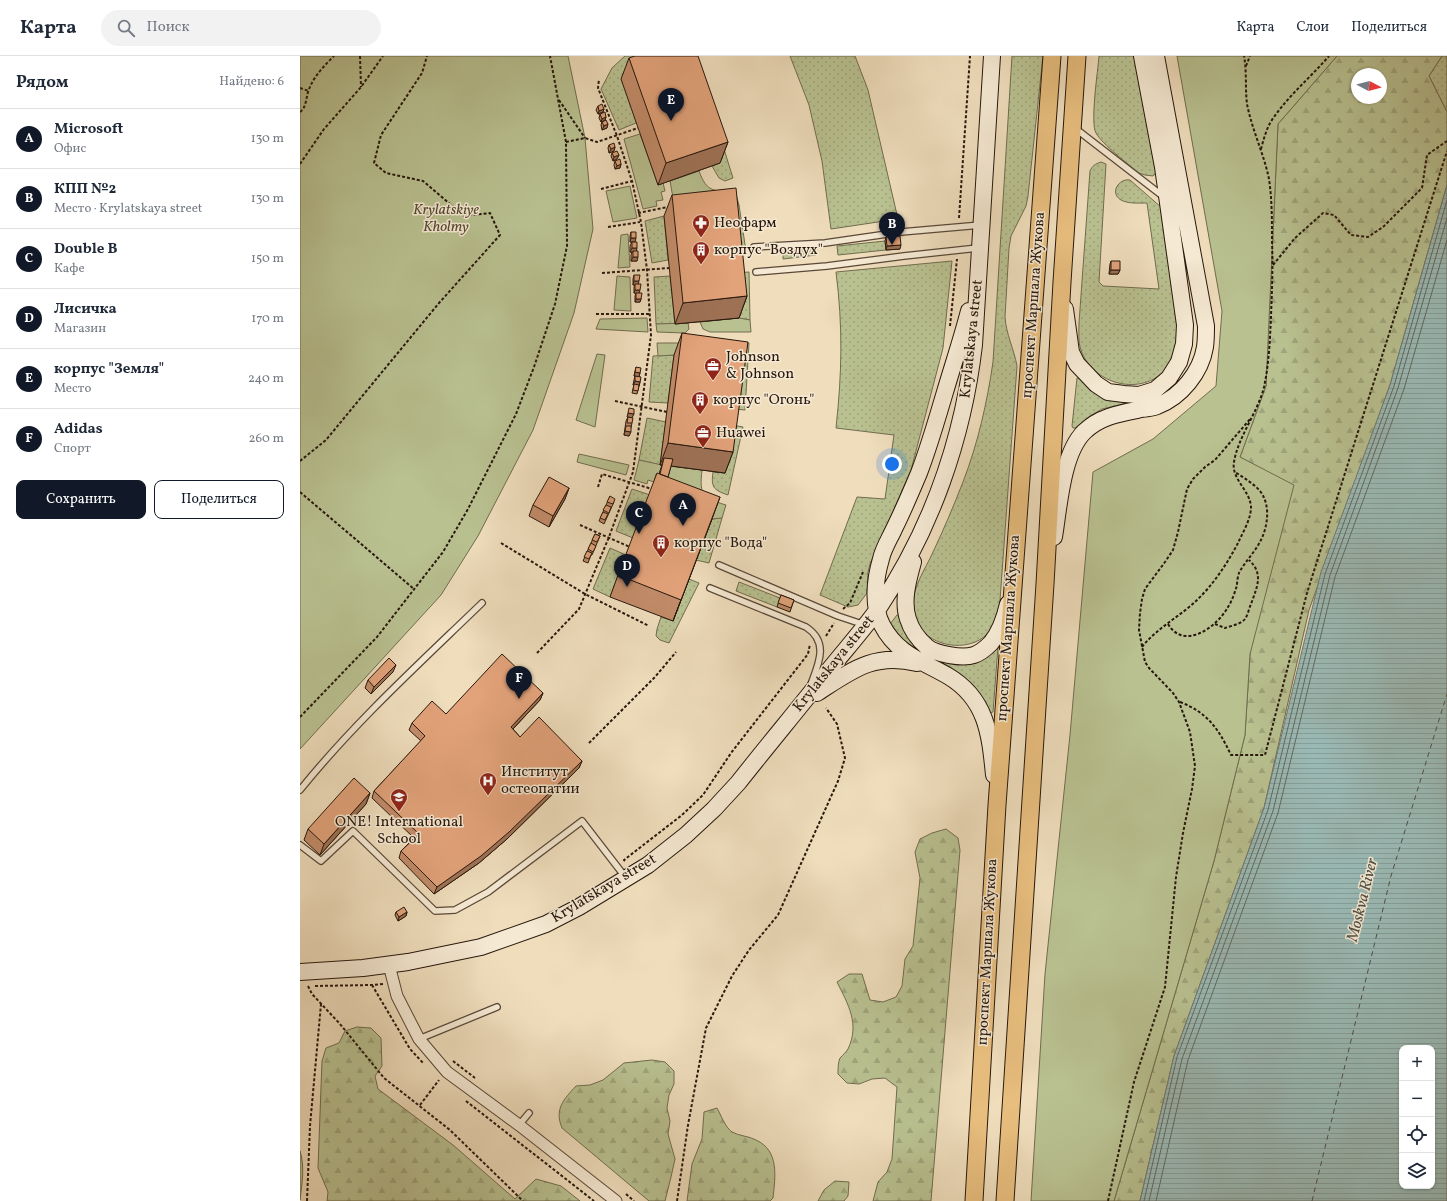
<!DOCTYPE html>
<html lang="ru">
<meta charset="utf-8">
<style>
:root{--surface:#fff;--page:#f2f2f3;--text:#1f2937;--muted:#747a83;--line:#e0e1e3;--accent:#111827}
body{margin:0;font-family:Vollkorn,serif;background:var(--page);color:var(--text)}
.controls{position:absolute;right:12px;bottom:12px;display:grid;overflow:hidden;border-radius:8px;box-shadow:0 1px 3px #0004}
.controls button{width:36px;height:36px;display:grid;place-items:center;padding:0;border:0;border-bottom:1px solid var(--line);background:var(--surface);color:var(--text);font:20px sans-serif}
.compass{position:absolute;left:1051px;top:12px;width:36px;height:36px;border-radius:50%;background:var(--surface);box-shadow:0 1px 3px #0004;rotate:97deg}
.you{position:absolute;left:592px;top:408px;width:14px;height:14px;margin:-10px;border:3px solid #fff;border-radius:50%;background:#1a73e8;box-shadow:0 0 0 6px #1a73e833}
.badge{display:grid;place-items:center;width:26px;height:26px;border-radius:50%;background:var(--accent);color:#fff;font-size:13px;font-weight:700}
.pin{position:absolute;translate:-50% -33px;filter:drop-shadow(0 1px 2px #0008)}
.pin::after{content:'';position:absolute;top:21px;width:14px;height:12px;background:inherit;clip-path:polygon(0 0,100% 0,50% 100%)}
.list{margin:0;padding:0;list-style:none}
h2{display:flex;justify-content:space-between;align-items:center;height:52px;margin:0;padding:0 16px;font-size:17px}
h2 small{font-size:13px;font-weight:400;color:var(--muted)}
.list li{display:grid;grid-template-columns:26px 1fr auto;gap:12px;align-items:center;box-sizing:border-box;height:60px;padding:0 16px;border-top:1px solid var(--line)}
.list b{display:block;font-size:15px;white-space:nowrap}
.list p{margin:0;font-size:13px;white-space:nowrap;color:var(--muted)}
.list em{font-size:13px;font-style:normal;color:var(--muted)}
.actions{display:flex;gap:8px;padding:12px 16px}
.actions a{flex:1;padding:9px 0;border:1px solid var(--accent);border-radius:8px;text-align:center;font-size:14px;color:var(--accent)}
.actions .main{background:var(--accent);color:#fff}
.icon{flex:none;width:22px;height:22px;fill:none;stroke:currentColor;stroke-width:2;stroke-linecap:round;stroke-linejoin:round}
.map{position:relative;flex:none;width:1147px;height:1145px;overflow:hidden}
header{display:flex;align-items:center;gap:24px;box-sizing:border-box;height:56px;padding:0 20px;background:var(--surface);border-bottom:1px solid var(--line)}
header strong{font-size:19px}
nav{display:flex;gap:22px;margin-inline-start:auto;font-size:14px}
.search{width:280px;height:36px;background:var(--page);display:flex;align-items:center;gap:10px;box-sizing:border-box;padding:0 14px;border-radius:22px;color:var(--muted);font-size:15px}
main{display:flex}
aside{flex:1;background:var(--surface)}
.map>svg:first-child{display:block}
</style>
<header>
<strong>Карта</strong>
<div class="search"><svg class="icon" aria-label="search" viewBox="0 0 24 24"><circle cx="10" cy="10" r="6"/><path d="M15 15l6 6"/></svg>Поиск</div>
<nav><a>Карта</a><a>Слои</a><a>Поделиться</a></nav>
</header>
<main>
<aside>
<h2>Рядом<small>Найдено: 6</small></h2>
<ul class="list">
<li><span class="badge">A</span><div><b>Microsoft</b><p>Офис</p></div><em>130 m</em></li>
<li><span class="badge">B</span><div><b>КПП №2</b><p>Место · Krylatskaya street</p></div><em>130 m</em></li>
<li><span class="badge">C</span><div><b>Double B</b><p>Кафе</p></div><em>150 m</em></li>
<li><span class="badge">D</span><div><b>Лисичка</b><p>Магазин</p></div><em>170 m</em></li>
<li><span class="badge">E</span><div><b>корпус &quot;Земля&quot;</b><p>Место</p></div><em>240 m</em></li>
<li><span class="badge">F</span><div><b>Adidas</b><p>Спорт</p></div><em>260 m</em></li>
</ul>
<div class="actions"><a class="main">Сохранить</a><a>Поделиться</a></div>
</aside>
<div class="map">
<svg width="1147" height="1145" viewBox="0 0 1147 1145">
<defs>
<pattern id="grass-dots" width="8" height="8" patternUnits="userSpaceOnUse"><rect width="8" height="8" fill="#b9c191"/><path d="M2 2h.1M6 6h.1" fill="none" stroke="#9fa57c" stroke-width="1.8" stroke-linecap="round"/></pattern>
<pattern id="forest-firs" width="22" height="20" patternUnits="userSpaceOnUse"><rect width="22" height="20" fill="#b9c191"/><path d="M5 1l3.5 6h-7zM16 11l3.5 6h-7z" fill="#9fa57c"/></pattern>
<pattern id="water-rules" width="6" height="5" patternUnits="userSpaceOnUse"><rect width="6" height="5" fill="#9bbbb7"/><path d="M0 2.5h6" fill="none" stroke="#86a09c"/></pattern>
</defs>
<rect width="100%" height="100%" fill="#efddbc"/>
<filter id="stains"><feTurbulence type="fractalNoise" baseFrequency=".005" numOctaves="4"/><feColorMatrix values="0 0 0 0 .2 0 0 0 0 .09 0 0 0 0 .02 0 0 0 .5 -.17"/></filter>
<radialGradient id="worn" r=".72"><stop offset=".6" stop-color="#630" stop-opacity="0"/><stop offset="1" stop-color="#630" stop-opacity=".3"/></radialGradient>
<!-- grass -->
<path fill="url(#grass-dots)" stroke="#706c4e" d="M325 0H395L336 67 319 74 301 33 312 12Z
M490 0H555L568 34 598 163 531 173 522 105 509 49Z
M712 0H743L728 140 726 150 711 180 709 192 705 261C706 278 714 293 717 310L699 558C692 573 686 584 669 588 644 594 615 580 613 552 612 531 625 514 633 496 644 473 654 449 663 426 678 387 687 347 693 306Z
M799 0H835L856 117 853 120 845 119 839 117C829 109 802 88 796 77 790 67 798 14 799 0Z
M1142 0H1147V56L1129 20Z
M414 61 433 122 425 125 419 122 412 110Z
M801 106 806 108 799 226 803 230 859 233 847 147C840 147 828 148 821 144 809 137 819 122 830 124L862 152 879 269C878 275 879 282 878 288 877 295 871 307 866 313 842 341 793 329 781 294 778 286 779 276 779 267L790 115C792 110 795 108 801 106Z
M439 149 446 195 433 196 428 154Z
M364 160 368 204 352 207 345 165Z
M585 185 586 194 538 199 537 190Z
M515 192 516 199 483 203V196Z
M652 205 643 292 611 414 570 508 568 516 567 537 558 549 548 551 520 539 557 441 585 443 594 379 536 372C542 317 543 271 536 216Z
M449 216 450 264 439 262 434 217Z
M370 220 375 268H356L354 221Z
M374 299 368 347 349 346 353 300Z
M448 304 445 354 434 353 440 308Z
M777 322H779L831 346 802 353 790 360 775 372H773L772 370Z
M347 362 366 366 360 409 339 404Z
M432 369 443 371 428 439C413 434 411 431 413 416L425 417Z
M332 433 350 439 333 482 316 475Z
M422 462 409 507 396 504 412 463Z
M310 492 326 499 310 541 293 533Z
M389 523 399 527 369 587 360 584 356 580 357 573 361 561 373 565Z
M439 526 480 542 477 551 436 535Z
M599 558C607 582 609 583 628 598L698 591 693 656 690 657C684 639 666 621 650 611 643 607 634 604 627 601 614 594 598 581 590 568L597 559Z"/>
<!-- forest -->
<path fill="url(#forest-firs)" stroke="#706c4e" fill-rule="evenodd" d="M1037 0H1142L1129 20 1147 56V129L1090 329 1009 554 964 752 874 1000 840 1145H814L914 805 945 679 950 598 983 425 940 401 966 330 978 68ZM1057 18H1081V42H1057Z
M646 773 658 782 660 794 631 1145H573L578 1126 587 1116 592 1103 597 1031 585 1022 572 1023 559 1028 547 1027 538 1018C538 1013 538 1006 540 1002 543 999 546 996 548 993 560 968 548 948 537 926L549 918H562L570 944 583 946 596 941 602 930 605 903 613 890 620 822 615 796 620 783 632 777Z
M57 971 71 972 81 982 82 1010 75 1020 78 1033 153 1089 215 1143 236 1123 261 1130 280 1145H27L28 1136 18 1112 22 1005 26 992 39 987 45 975Z
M352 1004 365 1006 374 1015V1028L369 1039 367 1052 370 1065 368 1078 375 1103 371 1121 365 1145H349L262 1072C254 1053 264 1043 276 1030L290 1029 303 1024 324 1007Z
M417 1052C421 1059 425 1071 432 1076 439 1080 449 1080 456 1084 480 1095 475 1122 473 1142L470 1145H387L392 1108 402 1083 404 1056Z
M0 1095C5 1111 2 1127 0 1144Z
M535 1125 549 1126 548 1140 544 1145H518L524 1134Z"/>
<!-- green -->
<path fill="#b9c191" stroke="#706c4e" d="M0 0H268L285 82 293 173 274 257 233 374 178 480 141 539 0 693Z
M877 0H1037L978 68 966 330 940 401 994 429 950 598 945 679 914 805 814 1145H731L745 918 770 679 793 416 853 383 916 330 922 255Z
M340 78 358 129 363 127 365 135 361 136 363 144 356 145 357 150 343 153 324 83Z
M399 115C407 137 414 135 435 135L439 149 428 154 376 159 370 125Z
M330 130 337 162 313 166 306 135Z
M328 178 330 211 318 212 321 179Z
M317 220 330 221 331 255 314 254Z
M347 262 348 276 296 273 300 263Z
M439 262 450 264 451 276H410L403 273 400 266Z
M388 267 389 273 385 277 357 276 356 268Z
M357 287H449L448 304 440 308 374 299 358 300Z
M297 298 305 299 295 371 276 364Z
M279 398 329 409 326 419 277 406Z
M339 404 362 409 359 418H356L354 426 348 424 347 428 334 424Z
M370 410 402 414C399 440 403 442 426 449L422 462 412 463 362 443Z"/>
<!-- water -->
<path fill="url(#water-rules)" stroke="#6d7973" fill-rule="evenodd" d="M1147 129V1145H840L874 1000 964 752 1021 516 1090 329ZM1102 992H1132V1130H1102Z"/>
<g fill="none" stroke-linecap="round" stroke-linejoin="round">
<!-- shore -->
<path stroke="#616962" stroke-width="1" d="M844 1145 877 1001 968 754 1025 518 1094 330 1147 144
M849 1145 882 1003 973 755 1030 519 1098 332 1147 162
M856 1145 888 1004 978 757 1035 521 1104 333 1147 184"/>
<!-- ferry -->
<path stroke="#505048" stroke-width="1" stroke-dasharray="5 4" stroke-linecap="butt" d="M1012 1145 1091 820 1147 638"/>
<!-- service casing -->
<g stroke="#594838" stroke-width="8">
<path id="service" d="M776 73 864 141
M454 191 525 187 601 176 681 169
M456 216 527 210 604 200 678 192
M419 509 538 560 565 569
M410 532 506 571C529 586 519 607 511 628
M0 734C55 666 120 607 182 547
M0 789 21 805 53 775 135 855 155 854 188 836 282 765 326 822
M119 983 197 951
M219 1069 229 1057"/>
</g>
<!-- minor casing -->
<g stroke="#594838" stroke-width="13">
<path id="minor" d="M89 909 97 940 119 983 147 1016 219 1069 316 1145"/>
</g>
<!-- secondary casing -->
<g stroke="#27170c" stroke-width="18">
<path id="secondary" d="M765 253 771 296 777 308 796 328 808 336 824 338 839 339 855 334 869 322 879 306 884 288 885 269 863 111 842 0
M669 255C662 282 653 309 645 336 637 363 629 391 619 417 611 436 603 455 594 473 590 482 583 493 581 503 575 523 572 550 582 569 597 598 622 605 648 620 687 643 690 679 694 719
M754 481C759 451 762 398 784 376 800 360 821 357 842 353 847 352 853 352 857 350 881 341 901 316 905 291 906 284 906 276 906 270L856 0
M613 506C608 524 602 545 608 563 611 573 619 584 627 591 636 598 662 603 674 599 680 597 687 591 691 587 700 576 705 561 708 548
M517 637C551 615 574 596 617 607
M0 916 63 912 108 906 181 891 246 868 279 851 348 809 386 779 414 753 438 727C468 689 499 652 529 614 545 594 563 574 578 553 631 474 663 383 674 289L692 0"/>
</g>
<!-- primary casing -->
<g stroke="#27170c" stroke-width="19">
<path id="primary" d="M674 1145 697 749 752 0
M705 1145 745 528 762 226 777 0"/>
</g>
<!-- path -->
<path stroke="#27170c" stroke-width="2" stroke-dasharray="3 2" stroke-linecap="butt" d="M60 0 61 31
M946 10 950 0
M0 32 9 35
M259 44 285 82
M0 56C6 52 6 43 8 36 13 21 23 11 34 0
M266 86 285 82 297 86 338 72
M961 93C964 82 967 70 974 61 990 38 1011 21 1029 0
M0 108 24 73 61 31 83 0
M301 133 332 125
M338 157 368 151
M659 162 670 0
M308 171 340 166
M973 209 995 182 1023 157 1034 159 1051 179 1068 181 1083 171 1122 132 1127 99 1147 85
M302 217 369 212
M296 258H351
M650 270 657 203
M315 345 367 356
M0 405 26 384 139 247 200 179 190 157 164 160 123 125 86 117 74 107 81 79 122 17 127 0
M298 431 302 418 352 433
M0 436 114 533
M280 469 330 491
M201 487 285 538 349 570
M543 553 550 547 563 516
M868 568C884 595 917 571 928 551 932 545 935 536 937 529 937 525 938 520 939 517 944 507 954 497 960 486 968 471 971 449 960 435 953 427 944 422 935 416
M915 568 925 572C931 570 941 568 945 563 948 559 949 552 951 548 957 531 964 518 949 504
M526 580 534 567
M842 591C857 572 879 561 896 545 913 529 927 508 938 487 943 476 951 463 951 451 950 434 931 423 934 406 938 381 958 356 964 331 969 308 970 283 971 260 972 235 973 210 972 185 972 164 972 143 969 123 964 98 952 74 947 48 945 32 947 16 944 0
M237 597 279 553 309 481 333 416 351 279 347 214 341 166 332 125 317 80 298 32 299 23
M880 646C908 657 918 672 931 699H965L1007 537 1147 95
M0 661 77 581 143 496 168 453 216 358 234 311 255 248 267 190 266 86 250 0
M289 687 355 621 376 596
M325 805 324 804 382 759 403 739 431 697 508 598 510 588
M72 929 110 993 124 1008
M8 930 12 938 40 968 84 1022 150 1074 223 1145
M15 930 72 929 83 928
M153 1005 175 1022
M166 1045 294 1145
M120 1049 139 1024
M326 1138 334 1145
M7 1145 10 1070 21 948
M377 1145 388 1069 406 972 432 920 449 894 478 859 538 725 545 702 537 668 526 652
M808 1145 834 1026 865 931 876 821 883 777 892 733 895 710 890 676 879 646 873 637 849 612 845 606 839 574 840 557 842 543 845 533 865 506 873 494 878 476 887 433 893 423 905 411 915 404 951 362"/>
<!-- service -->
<use href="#service" stroke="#f5e9d3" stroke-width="5.5"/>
<!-- minor -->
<use href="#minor" stroke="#f5e9d3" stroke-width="11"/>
<!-- secondary -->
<use href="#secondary" stroke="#f5e9d3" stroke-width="16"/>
<!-- primary -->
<use href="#primary" stroke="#e8be7e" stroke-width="17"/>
</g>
<!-- wall -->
<path fill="#c28b69" stroke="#27170c" d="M329 2 428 86 420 107 358 129 321 23Z
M298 50 304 53 303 56 298 58 296 54Z
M300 58 306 61 305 64 307 72 302 74 301 69 302 66H301L299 62Z
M309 89 315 91 314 95 309 97 308 92Z
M312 97 319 99 317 103 313 105 311 100Z
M315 105 321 108 320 112 315 113 314 109Z
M372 139 447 240 439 262 375 268 364 160Z
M331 176 335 186 337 205H331V199L332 196H330V190L332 186H330V180Z
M586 181 600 193 586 194 585 185Z
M811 205 820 214 818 218H809L810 208Z
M334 219 338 228 339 237 341 243 340 246H335V240L336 237H334V231L335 229H333V223Z
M382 277 433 396 425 417 371 410 368 421 412 463 373 565 310 541 318 519 359 418 362 409H360L374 299Z
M336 311 340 317 339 320 340 326 337 338 332 337 334 329H333L334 324 335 320H334Z
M328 361 332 367 329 380 324 379 326 365Z
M269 432 265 443 249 471 229 460 233 449Z
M310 440 314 446 304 468 299 465Z
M295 478 300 480 292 499H291L288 507 283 505Z
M481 539 494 544 490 556 477 551Z
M93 616 71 638 65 632 68 624Z
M243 637 240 644 213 673 220 681 282 705 279 712 207 783 179 807 134 838 99 802 101 795 114 782 72 742 74 735 121 685 109 674 112 667 146 658Z
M70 737 66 748 20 799 4 784 8 773Z
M96 856H107L106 860 98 865 95 859Z"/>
<!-- shaded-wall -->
<path fill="#9e7155" stroke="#27170c" d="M304 53 303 56 298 58 299 55Z
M306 61 305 64 301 66 302 63Z
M308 68 307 72 302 74 304 70Z
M428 86 420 107 358 129 366 107Z
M315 91 314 95 309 97 311 93Z
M319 99 317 103 313 105 314 101Z
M321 108 320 112 315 113 317 110Z
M331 182H336L335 186H330Z
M601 189 600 193 586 194 587 190Z
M332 192H337L336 196H330Z
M333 201H338L337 205H331Z
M811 214H820L818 218H809Z
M334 225H339L338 229H333Z
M335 234H340L339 238 334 237Z
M447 240 439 262 375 268 383 247Z
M336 243H341L340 246H335Z
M335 316 340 317 339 321 334 320Z
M335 325 340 326 339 330 333 329Z
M328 357 334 358 332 362 327 361Z
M325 375 331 376 329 380 324 379Z
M368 387 433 396 425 417 363 409 364 402 362 409H360Z
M269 432 265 443 249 471 253 460Z
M420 441 412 463 373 565 381 544Z
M96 609 93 616 71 638 74 631Z
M243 637 240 644 208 678 211 671Z
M282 705 279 712 207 783 179 807 134 838 137 831Z
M70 737 66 748 20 799 24 788Z
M107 856 106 860 98 865 99 861Z"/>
<!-- building -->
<path fill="#e2a27a" stroke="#27170c" d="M335 0H398L428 86 366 107 329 2Z
M302 48 304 53 299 55 298 50Z
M305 56 306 61 302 63 300 58Z
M306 64 308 68 304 70 302 66Z
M314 87 315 91 311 93 309 89Z
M317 95 319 99 314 101 312 97Z
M320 103 321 108 317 110 315 105Z
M436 132 447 240 383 247 372 139Z
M331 176H336V182H331Z
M600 180 601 189 587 190 586 181Z
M332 186H337V192H332Z
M333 195H338V201H333Z
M811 205H820V214H811Z
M334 219H340L339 225H334Z
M335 228H341L340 234H335Z
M336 237H342L341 243H336Z
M382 277 448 286 433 396 368 387Z
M336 311 341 312 340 317 335 316Z
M335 320 341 321 340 326 335 325Z
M334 328 339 329 338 335 333 334Z
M329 352 334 353V358L328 357Z
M328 361 333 362 332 367H327Z
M326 370H331V376L325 375Z
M364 402 373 403 368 421 360 418Z
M357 417 420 441 381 544 318 519Z
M249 421 269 432 253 460 233 449Z
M310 440 315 443 313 448 307 446Z
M306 449 311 451 309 457 303 454Z
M303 456 308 458 305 464 300 462Z
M295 478 300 480 297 486 292 484Z
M291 487 296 490 293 496 288 493Z
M287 495 292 497 289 503 284 501Z
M481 539 494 544 491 552 478 547Z
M202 598 243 637 211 671 220 681 239 661 282 705 209 776 181 800 137 831 101 795 119 778 74 735 125 680 112 667 132 645 146 658Z
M89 602 96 609 74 631 68 624Z
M54 722 70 737 24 788 8 773Z
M104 851 107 856 99 861 96 856Z"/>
<!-- icons -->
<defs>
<g id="pharmacy-pin" transform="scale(0.9)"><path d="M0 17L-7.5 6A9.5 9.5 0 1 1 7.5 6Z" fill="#8f2418" stroke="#f5e9d3"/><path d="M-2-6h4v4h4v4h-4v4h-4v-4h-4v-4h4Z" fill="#fff"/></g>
<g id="building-pin" transform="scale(0.9)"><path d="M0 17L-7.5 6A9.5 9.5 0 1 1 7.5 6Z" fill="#8f2418" stroke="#f5e9d3"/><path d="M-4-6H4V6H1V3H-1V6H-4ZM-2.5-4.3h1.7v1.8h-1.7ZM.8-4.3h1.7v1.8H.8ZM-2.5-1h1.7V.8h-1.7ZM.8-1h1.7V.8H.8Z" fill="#fff"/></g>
<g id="office-pin" transform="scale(0.9)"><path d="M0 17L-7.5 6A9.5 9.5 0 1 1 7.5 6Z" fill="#8f2418" stroke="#f5e9d3"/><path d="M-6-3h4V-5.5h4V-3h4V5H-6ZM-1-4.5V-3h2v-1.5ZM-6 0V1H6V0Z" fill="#fff"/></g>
<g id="hospital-pin" transform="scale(0.9)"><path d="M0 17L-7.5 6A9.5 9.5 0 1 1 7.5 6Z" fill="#8f2418" stroke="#f5e9d3"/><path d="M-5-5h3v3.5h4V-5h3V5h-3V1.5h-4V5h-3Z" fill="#fff"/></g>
<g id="school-pin" transform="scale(0.9)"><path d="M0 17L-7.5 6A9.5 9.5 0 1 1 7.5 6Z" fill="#8f2418" stroke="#f5e9d3"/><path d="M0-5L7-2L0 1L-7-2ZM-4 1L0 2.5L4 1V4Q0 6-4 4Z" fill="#fff"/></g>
</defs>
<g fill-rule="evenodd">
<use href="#pharmacy-pin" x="401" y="167"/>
<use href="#building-pin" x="401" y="194"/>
<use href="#office-pin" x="413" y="310"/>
<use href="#building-pin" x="400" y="344"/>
<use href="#office-pin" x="403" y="377"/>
<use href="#building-pin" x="361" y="487"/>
<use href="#hospital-pin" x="188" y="725"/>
<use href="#school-pin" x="99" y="741"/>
</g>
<g text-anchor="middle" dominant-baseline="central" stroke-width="3" stroke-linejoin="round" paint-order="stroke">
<!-- park labels -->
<g font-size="15" font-style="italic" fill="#534a34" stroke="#f5e9d3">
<text x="146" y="154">Krylatskiye<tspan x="146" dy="17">Kholmy</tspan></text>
</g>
<!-- poi labels -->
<g font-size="15" fill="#27170c" stroke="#f5e9d3" text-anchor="start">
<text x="414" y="167">Неофарм</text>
<text x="414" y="194">корпус "Воздух"</text>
<text x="426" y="301">Johnson<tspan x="426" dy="17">&amp; Johnson</tspan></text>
<text x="413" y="344">корпус "Огонь"</text>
<text x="416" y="377">Huawei</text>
<text x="374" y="487">корпус "Вода"</text>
<text x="201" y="716">Институт<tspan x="201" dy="17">остеопатии</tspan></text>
<text x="99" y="766" text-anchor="middle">ONE! International<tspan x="99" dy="17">School</tspan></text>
</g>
<!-- street labels -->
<g font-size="15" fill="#27170c" stroke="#f5e9d3">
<text transform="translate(734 249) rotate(-86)">проспект Маршала Жукова</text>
<text transform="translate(672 283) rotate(-84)">Krylatskaya street</text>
<text transform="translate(709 572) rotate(-86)">проспект Маршала Жукова</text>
<text transform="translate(534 608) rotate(-51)">Krylatskaya street</text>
<text transform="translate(304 833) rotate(-31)">Krylatskaya street</text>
<text transform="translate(688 896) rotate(-87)">проспект Маршала Жукова</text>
</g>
<!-- water labels -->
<g font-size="16" font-style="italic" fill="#505048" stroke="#f5e9d3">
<text transform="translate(1063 844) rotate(-76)">Moskva River</text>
</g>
</g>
<rect width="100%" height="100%" filter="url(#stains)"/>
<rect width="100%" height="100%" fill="url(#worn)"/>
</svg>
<div class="controls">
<button>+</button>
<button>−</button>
<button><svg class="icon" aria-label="locate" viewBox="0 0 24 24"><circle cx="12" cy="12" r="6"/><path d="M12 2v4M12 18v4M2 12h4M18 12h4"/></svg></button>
<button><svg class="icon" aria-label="layers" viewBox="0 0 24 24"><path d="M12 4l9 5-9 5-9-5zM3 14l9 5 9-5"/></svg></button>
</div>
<svg class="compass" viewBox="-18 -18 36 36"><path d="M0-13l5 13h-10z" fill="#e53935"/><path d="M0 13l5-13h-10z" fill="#747a83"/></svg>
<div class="you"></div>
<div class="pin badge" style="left:383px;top:470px">A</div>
<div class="pin badge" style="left:592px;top:189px">B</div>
<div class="pin badge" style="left:339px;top:478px">C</div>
<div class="pin badge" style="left:327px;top:531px">D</div>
<div class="pin badge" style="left:371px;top:65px">E</div>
<div class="pin badge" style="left:219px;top:643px">F</div>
</div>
</main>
